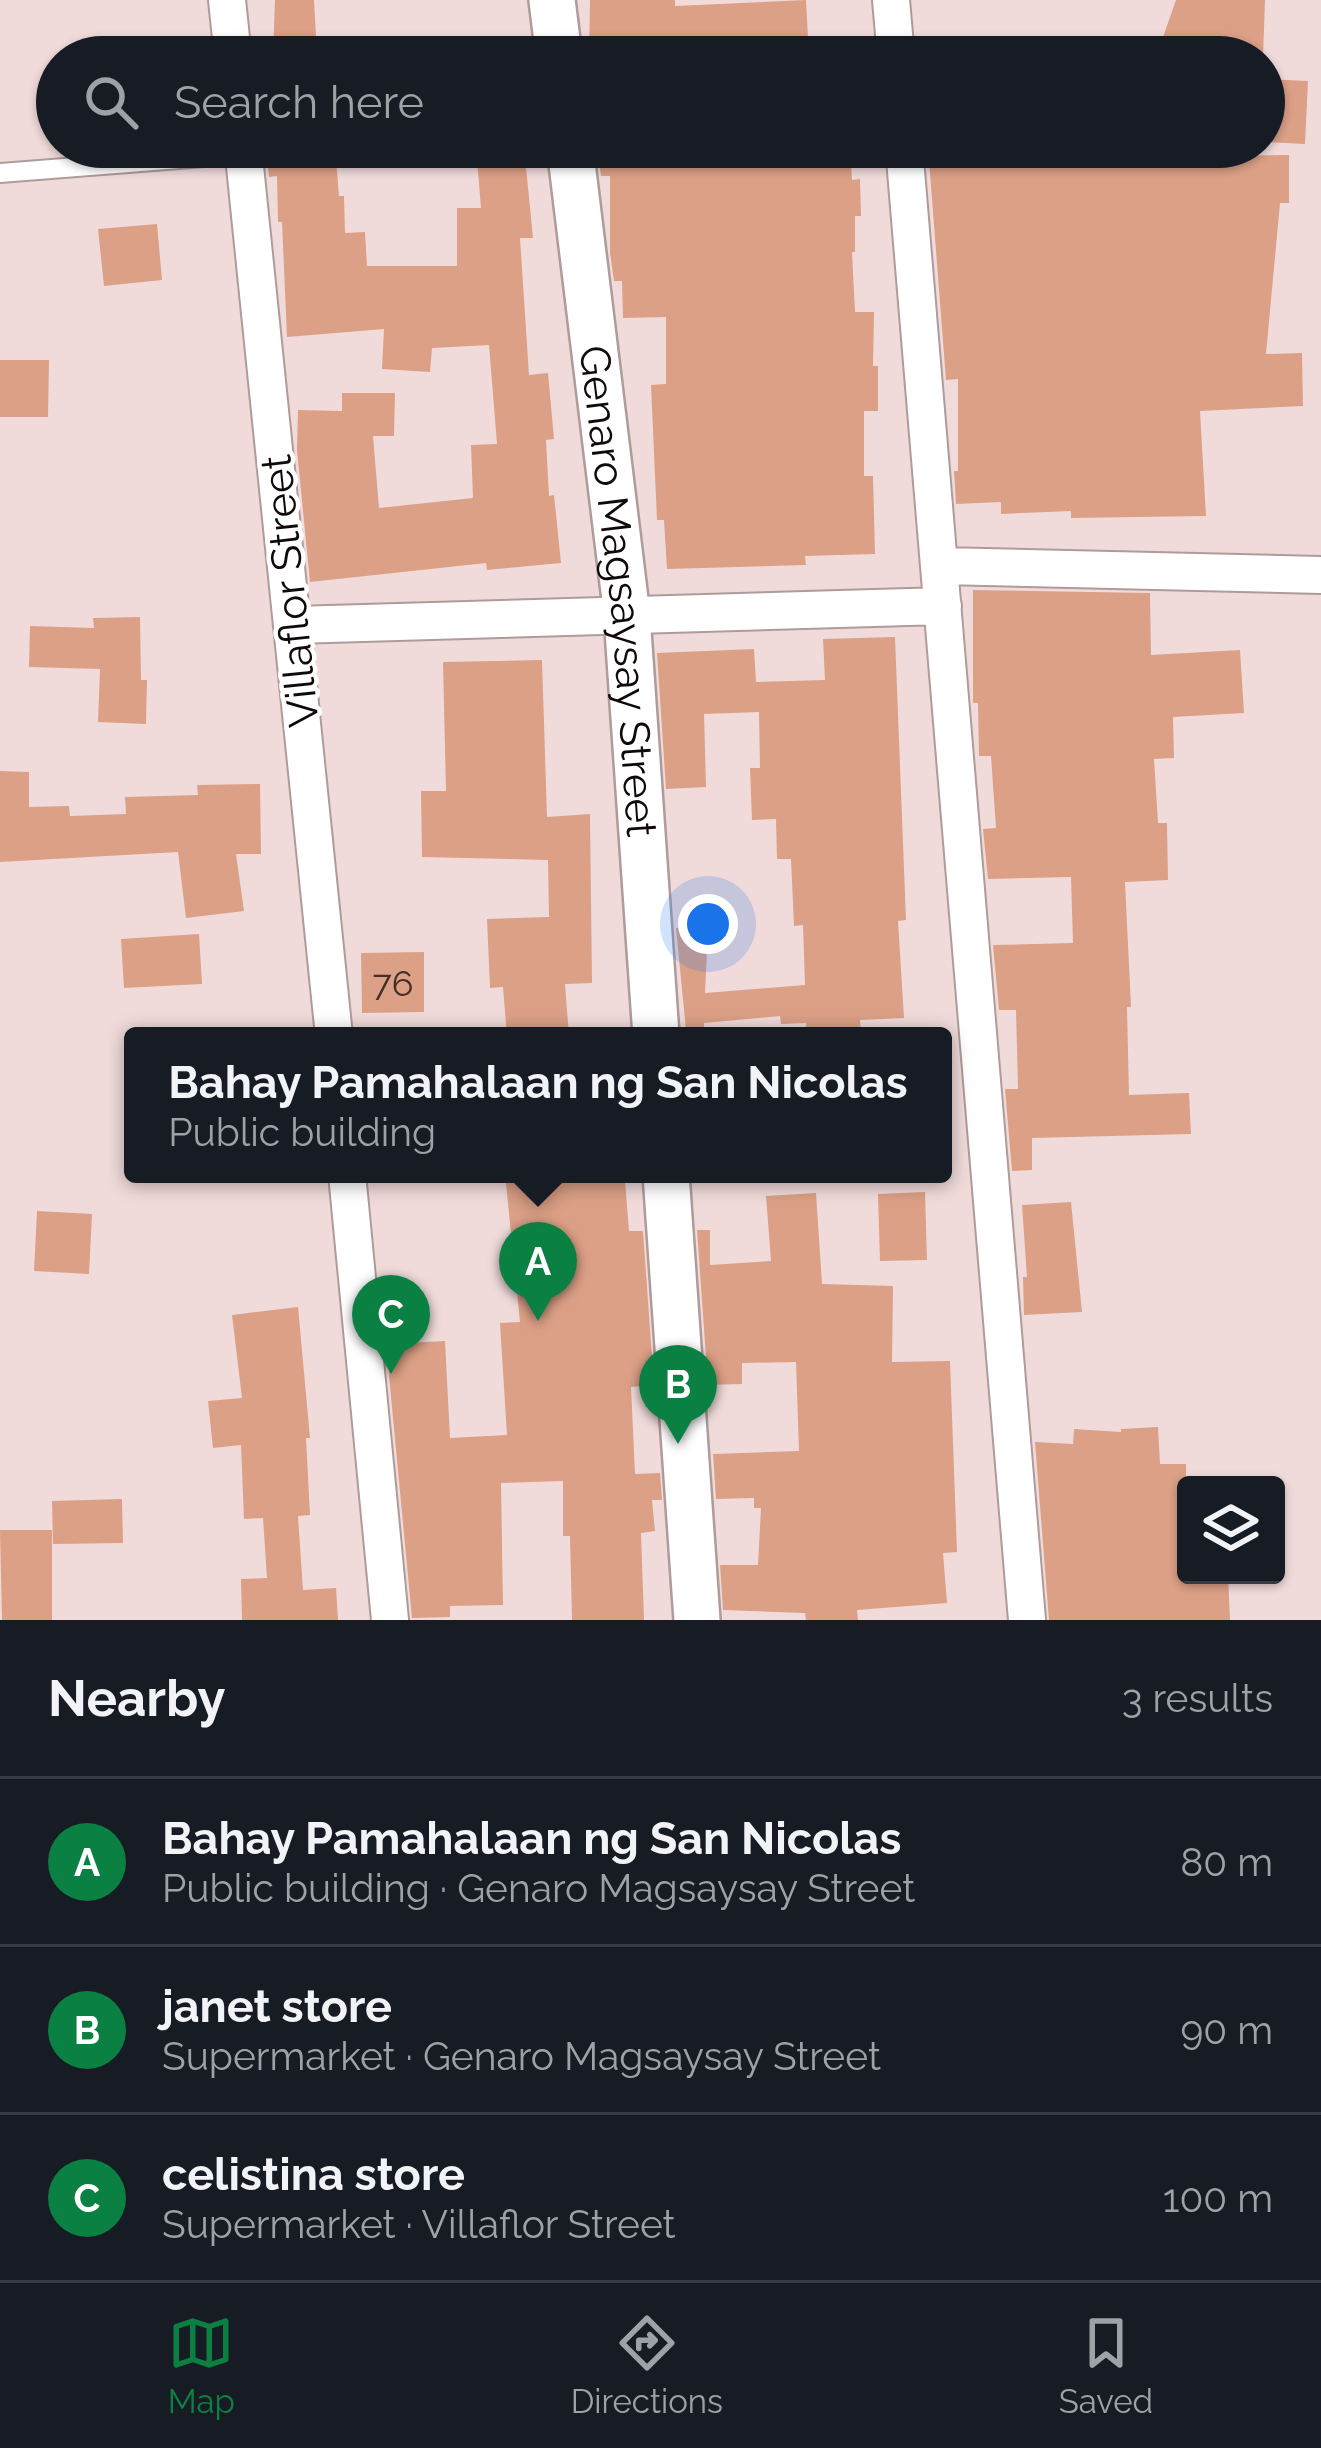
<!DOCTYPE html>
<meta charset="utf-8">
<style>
:root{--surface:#171b24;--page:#20242c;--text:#f1f3f6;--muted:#9ea1a6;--line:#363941;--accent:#0b8043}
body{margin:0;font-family:Raleway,sans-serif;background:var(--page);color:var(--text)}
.controls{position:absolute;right:36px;bottom:36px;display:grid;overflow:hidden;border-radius:12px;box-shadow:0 3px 9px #0004}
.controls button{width:108px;height:108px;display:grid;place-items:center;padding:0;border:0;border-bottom:3px solid var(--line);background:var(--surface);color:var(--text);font:60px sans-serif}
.you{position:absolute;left:708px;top:924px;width:42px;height:42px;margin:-30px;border:9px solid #fff;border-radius:50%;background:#1a73e8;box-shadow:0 0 0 18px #1a73e833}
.badge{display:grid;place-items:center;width:78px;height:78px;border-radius:50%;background:var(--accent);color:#fff;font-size:39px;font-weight:700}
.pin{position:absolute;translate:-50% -99px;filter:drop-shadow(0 3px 6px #0008)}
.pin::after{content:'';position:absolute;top:63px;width:42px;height:36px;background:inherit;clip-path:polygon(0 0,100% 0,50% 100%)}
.popup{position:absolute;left:124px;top:1027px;width:828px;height:156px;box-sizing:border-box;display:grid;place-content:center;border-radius:12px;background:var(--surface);filter:drop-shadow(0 3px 9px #0005);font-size:39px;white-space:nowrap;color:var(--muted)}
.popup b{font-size:45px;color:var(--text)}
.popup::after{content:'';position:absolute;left:50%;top:100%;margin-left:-24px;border:24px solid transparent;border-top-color:var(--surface)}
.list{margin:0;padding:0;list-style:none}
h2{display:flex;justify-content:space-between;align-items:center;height:156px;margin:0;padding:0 48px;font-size:51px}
h2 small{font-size:39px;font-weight:400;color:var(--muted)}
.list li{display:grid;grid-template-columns:78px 1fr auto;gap:36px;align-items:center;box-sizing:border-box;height:168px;padding:0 48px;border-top:3px solid var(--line)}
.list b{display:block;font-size:45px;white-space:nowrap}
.list p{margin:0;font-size:39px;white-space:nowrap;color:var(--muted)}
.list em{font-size:39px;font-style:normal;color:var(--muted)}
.icon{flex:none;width:66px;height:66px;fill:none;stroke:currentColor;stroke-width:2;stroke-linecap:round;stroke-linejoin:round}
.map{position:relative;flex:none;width:1321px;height:1620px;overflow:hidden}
.search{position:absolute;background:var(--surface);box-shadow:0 3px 9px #0004;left:36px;right:36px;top:36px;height:132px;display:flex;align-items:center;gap:30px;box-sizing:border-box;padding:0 42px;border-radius:66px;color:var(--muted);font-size:45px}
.sheet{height:660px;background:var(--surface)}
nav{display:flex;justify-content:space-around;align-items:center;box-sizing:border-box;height:168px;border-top:3px solid var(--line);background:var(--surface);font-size:33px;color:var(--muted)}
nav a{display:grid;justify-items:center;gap:6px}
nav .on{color:var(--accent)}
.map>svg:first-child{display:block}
</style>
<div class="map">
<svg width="1321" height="1620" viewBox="0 0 1321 1620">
<rect width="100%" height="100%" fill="#f0dbda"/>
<!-- building -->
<path fill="#dca086" d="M275 0H314L317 54 273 56Z
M590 0H675V6L806 0 809 57H589Z
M1176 0H1265L1263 57H1214L1162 40Z
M1264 79 1308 81 1305 144 1264 142Z
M266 147H335L339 196H344L345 233 365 232 367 266H457V208H481L476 147H524L533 238H520L529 375 548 373 554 439 546 440 549 496 554 495 561 563 487 570 486 563 310 582 297 450 298 410 342 411V393H395L394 436H373L379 508 473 498 471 445 497 444 489 345 432 348 430 372 382 369 384 329 287 337 282 222H278L277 176 269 177Z
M597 147H850L852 180 860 179 861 216H855V252H852L855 312H874L873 366H878V411H864V476H873L875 554 805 556 806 565 667 569 664 520H657L651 385 666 384V317L623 318 622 281H614L610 253V176H601Z
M928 147H1003V151L1036 150V157L1129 154 1130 147H1201L1200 156 1289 155V203H1280L1266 354 1302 353 1303 406 1200 411 1206 516 1071 518V511L1001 514V502L956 504 954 471H958V379L946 380Z
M157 224 162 280 104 286 98 229Z
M0 360H49L48 417H0Z
M973 590 1150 593 1151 655 1240 650 1244 713 1173 717 1174 758 1154 759 1158 823H1167L1168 880 1125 882 1131 1007H1127L1129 1095 1189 1093 1191 1134 1032 1138V1170L1012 1171 1005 1089H1018L1016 1010H999L993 945 1073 943 1071 877 988 879 983 829 996 828 991 756H979L978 703H973Z
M140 617 141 680H147L146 724 98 722 100 669 29 667 30 626 94 628 93 618Z
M895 637 906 920 898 921 904 1018 860 1020 861 1036H807L806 1023 781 1024 780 1016 704 1023V1030H686L676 928 708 930 705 993 805 985 803 925 794 926 791 859H777L776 819 752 820 750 768H760L759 712 704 714 706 787 666 789 657 653 754 649 756 682 825 680 823 639Z
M542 660 547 817 590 814 592 983 565 984 569 1036H507L503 987 490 988 487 919 549 917 548 860 422 857 421 791H446L443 662Z
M0 771 29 772V807L69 806 70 816 126 814 125 797 198 795 197 785 260 784 261 854H236L244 911 186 918 178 852 0 862Z
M199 934 202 984 124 988 121 939Z
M424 952V1012L362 1013 361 953Z
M505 1174H595L596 1183 625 1181 629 1231H643L654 1385 631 1387 635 1474 660 1473 662 1500H652L655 1531 641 1533 644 1620H572L570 1536H563V1481L501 1483 503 1605 450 1606V1617L412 1618 386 1344 445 1341 450 1438 507 1435 500 1323 520 1322Z
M925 1192 927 1260 880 1261 878 1194Z
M816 1193 822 1284 893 1286 892 1362 950 1361 957 1552 943 1553 947 1603 857 1610 858 1620H806L805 1613 723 1610 720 1565H758L761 1508H754V1498L716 1499 713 1454 799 1451 796 1362 742 1363V1384L708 1385 697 1230H710V1265L771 1261 766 1196Z
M1071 1202 1082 1312 1024 1315 1023 1277H1027L1022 1205Z
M37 1211 92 1214 89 1274 34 1271Z
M298 1307 310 1438H306L310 1515 298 1516 303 1590 336 1588 338 1620H242L241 1579 267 1578 263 1518 244 1519 241 1445 213 1448 208 1401 242 1398 232 1315Z
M1158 1427 1160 1464H1186V1575H1228L1230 1620H1049L1035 1442 1073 1444 1074 1429 1121 1432V1429Z
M122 1499 123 1543 53 1544 52 1501Z
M0 1530H52V1620H2Z"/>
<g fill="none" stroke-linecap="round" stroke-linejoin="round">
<!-- service casing -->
<g stroke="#ae9b9a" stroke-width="22">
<path id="service" d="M0 173 243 154"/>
</g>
<!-- minor casing -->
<g stroke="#ae9b9a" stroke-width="40">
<path id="minor" d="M227 0 233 57
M891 0 896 57
M243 147 334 1036
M904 147 1027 1620
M942 566 1321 575
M294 625 943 606
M347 1174 390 1620"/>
</g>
<!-- tertiary casing -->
<g stroke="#ae9b9a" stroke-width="50">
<g id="tertiary">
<path d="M552 0 559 57"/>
<path id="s1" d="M570 147 627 616 656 1036"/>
<path d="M666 1174 697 1620"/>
</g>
</g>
<!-- service -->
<use href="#service" stroke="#fff" stroke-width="18"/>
<!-- minor -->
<use href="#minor" stroke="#fff" stroke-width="36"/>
<!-- tertiary -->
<use href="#tertiary" stroke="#fff" stroke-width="45"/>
</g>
<g text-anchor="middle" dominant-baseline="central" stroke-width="9" stroke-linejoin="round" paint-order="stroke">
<!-- number labels -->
<g font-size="36" fill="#432f28">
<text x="393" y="983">76</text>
</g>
<!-- street labels -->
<g font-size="42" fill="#100909" stroke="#fff">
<text transform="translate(290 591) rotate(-96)">Villaflor Street</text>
<text stroke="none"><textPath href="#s1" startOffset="447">Genaro Magsaysay Street</textPath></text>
</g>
</g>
</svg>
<div class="controls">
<button><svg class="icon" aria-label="layers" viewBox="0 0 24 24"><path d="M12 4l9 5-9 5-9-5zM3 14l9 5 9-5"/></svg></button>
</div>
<div class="you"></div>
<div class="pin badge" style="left:538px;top:1321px">A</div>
<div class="popup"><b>Bahay Pamahalaan ng San Nicolas</b>Public building</div>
<div class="pin badge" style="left:678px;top:1444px">B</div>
<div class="pin badge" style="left:391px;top:1374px">C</div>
<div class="search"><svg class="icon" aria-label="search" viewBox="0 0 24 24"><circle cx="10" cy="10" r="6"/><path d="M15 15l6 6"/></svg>Search here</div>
</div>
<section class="sheet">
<h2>Nearby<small>3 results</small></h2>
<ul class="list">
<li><span class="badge">A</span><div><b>Bahay Pamahalaan ng San Nicolas</b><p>Public building · Genaro Magsaysay Street</p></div><em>80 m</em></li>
<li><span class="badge">B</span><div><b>janet store</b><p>Supermarket · Genaro Magsaysay Street</p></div><em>90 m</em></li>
<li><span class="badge">C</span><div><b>celistina store</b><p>Supermarket · Villaflor Street</p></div><em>100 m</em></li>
</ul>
</section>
<nav>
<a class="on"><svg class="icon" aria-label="map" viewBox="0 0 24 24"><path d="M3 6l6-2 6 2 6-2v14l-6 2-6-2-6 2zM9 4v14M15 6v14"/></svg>Map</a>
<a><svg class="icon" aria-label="directions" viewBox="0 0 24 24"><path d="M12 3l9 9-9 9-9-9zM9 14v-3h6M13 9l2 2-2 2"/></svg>Directions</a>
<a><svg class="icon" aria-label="saved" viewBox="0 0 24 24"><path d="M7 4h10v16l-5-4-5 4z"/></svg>Saved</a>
</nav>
